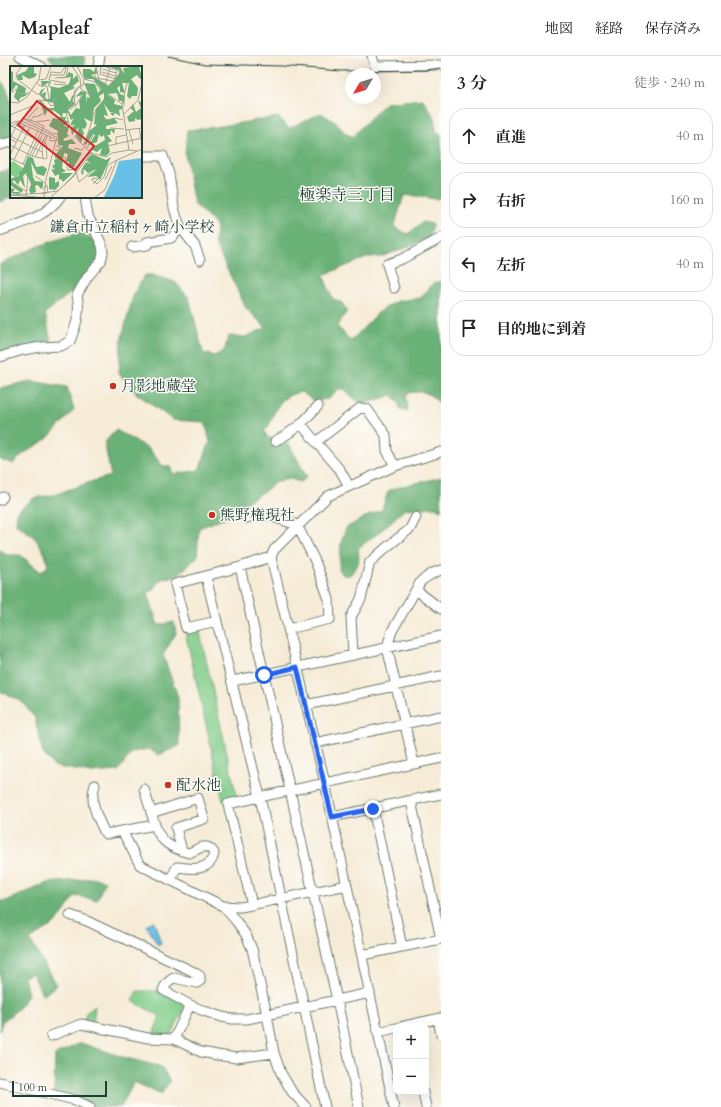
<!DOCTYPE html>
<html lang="ja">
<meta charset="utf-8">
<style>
:root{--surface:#fff;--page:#f6f6f6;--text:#222;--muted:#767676;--line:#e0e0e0}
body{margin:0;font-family:Cardo,"Noto Serif JP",serif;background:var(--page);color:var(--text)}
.controls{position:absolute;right:12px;bottom:12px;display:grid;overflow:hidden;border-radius:8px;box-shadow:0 4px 16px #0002}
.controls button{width:36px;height:36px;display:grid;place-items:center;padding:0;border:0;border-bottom:1px solid var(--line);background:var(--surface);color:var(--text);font:20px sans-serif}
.compass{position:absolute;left:345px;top:12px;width:36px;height:36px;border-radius:50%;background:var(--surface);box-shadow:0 4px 16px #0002;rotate:232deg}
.scale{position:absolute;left:12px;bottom:10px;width:95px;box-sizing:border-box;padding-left:4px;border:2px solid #1f3d34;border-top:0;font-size:11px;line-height:14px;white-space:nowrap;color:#1f3d34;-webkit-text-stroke:3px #fdfcf7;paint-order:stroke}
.stop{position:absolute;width:12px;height:12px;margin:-9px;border:3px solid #2563eb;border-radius:50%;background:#fff}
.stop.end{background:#2563eb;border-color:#fff;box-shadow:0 1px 4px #0008}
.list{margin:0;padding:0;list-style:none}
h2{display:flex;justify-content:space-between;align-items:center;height:52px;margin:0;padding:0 16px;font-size:17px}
h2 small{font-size:13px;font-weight:400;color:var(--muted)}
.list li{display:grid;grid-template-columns:26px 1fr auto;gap:12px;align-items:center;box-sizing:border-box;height:56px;margin:0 8px 8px;padding:0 8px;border:1px solid var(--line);border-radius:16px}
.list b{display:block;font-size:15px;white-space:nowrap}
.list em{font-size:13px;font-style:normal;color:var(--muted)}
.icon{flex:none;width:22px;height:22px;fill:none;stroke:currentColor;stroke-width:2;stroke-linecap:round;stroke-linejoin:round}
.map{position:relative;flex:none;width:441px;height:1051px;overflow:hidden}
header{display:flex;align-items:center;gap:24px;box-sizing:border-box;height:56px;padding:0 20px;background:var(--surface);border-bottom:1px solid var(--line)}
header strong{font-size:19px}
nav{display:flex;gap:22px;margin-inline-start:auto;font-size:14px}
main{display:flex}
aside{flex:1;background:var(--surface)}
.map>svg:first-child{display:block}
</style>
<header>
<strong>Mapleaf</strong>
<nav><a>地図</a><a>経路</a><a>保存済み</a></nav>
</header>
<main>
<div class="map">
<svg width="441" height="1051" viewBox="0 0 441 1051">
<rect width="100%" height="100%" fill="#fdfcf7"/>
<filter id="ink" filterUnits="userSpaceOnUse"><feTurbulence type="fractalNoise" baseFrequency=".025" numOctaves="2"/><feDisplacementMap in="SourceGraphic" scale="8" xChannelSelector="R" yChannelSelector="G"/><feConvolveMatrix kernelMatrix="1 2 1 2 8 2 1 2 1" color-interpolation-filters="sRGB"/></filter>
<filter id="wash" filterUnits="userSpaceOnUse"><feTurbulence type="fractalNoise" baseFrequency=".012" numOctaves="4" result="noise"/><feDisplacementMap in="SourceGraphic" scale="16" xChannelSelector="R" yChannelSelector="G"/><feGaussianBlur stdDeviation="0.9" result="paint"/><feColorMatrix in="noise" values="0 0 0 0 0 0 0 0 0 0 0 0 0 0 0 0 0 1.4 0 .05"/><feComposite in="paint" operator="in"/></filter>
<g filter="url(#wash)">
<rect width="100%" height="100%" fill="#f6ebd6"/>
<!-- green -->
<path fill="#84ce8b" stroke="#528660" d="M199 572 237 742 223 745 185 575Z
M137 935H160L186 949 171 979H153L160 960 132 945Z
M95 950 93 968 86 966 84 964 86 957Z"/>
<!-- forest -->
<path fill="#6bb177" stroke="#457756" d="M48 0H84L85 11H57Z
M0 24C15 38 11 63 11 81L0 85Z
M422 43 435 61 436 77 441 78V141L437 143 404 139 394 171 408 178 423 166 432 168 430 182 398 195 380 201H369L323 219 333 243 342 247 347 255 337 270 351 285 381 254 397 245 421 242 433 227 441 225V349C429 337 426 334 409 337L406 341 408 355 400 353 399 347 392 339 364 348 359 347 344 333H338L329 343 313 345 302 336C279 339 276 353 268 372L264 374 267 381 289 388 307 421 301 426 290 423 275 426 265 435 248 445 242 455 199 472 197 501 178 519 162 523 148 538 158 569 174 566 176 577 163 599 178 641 179 690 158 699 149 693 132 696 118 715 91 717 54 710 43 698 35 662 21 645 0 635V494L7 499H20L41 516 48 510C43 487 35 481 16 468L17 455 34 442 54 439 93 425 111 420 106 394 105 386 116 374 149 393 163 410H170L173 418 199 414 210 386 205 366 173 364 136 337 119 318 121 285 134 237 145 219H152L175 226 189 242 203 297 214 300 224 295 229 280 245 281 266 272 246 252 215 188 216 169 194 148 185 99 187 74 215 71 278 61 289 72 321 57 338 68 344 76 352 81 385 47Z
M11 113 12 141 0 146V116Z
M80 176 98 186V204L78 231 45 257 51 285 0 297V208L39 190Z
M30 325 67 331 74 354 48 382 23 398 13 408 0 403V332Z
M441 421V454L435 451 405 453 377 478 358 492C360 506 359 509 350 519H343L339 513 341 487 346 472 363 462 382 454 388 435C405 428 424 426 441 421Z
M95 822 105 825 97 844 75 840 57 866 30 884 56 929 43 940 32 917 24 921 28 939 18 953 2 966 0 975V845H6L48 827Z
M81 987 126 1002 162 1011 170 1025 161 1038 134 1026 121 1051H96L75 1042 54 1037 55 999Z"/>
<!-- water -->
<path fill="#69c0e6" stroke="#447e8d" d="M154 865 161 887 158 889 146 869Z"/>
</g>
<g filter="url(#ink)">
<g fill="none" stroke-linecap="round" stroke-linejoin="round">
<!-- minor casing -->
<g stroke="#6a7a6d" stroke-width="11">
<path id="minor" d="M20 0 42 11
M372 0 375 10 441 9
M98 11 100 0
M0 89 11 86
M141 100H163L169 118 174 152 177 162 181 172 195 190 200 204
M0 175C22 167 46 161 60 141
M132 191 147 189V186L171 182 181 172
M394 232 387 208 402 203 441 182
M0 301 23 294 41 291 61 290 70 285C76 270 81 256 77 239L88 220 101 205 103 197 102 189 88 160 85 141
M301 368 316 386
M275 385 286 379 301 368 318 350
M349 430 340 414 316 386 360 352 367 353 386 379 387 395 395 410
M0 444 3 441
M247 462 261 457 297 469 315 505 329 543 330 563 288 573
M240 511 337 944 359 1051
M206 521 260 741 325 1051
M416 534 441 553
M217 565 186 572 175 528 240 511 271 501
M353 598 351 561 361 543 370 506 388 490 410 473 416 461
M233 625 441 580
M306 649 441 620
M315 687 441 660
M414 708 387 591 392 575 421 525 433 517 441 514
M95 729C89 746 97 761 105 777L107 778 122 775 140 809 223 850 236 865 246 879 252 893 267 959 274 997 281 1017 292 1036 306 1051
M411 745 441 883
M373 753 402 891
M151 757 198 742 204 763 176 772 182 795
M332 761 441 738
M155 769C160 786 171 792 189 797 199 793 207 785 214 797 211 816 191 813 177 811L170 824
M122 775 155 769 144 733
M252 849 228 748 441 702
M223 850 241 851 347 829
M70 859 87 865 194 916 200 920V925L197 927 174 922C170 923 164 930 163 934L190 949 204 955 222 961 232 963H247L370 937
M362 899 441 883
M438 963 441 979
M404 970 441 962
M378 976 396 972
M51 980 81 968 148 982 174 983 201 996 217 999 236 1002 274 997
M174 983 190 949
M0 1026 75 1044 90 1051
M423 1036 426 1051
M394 1051 325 727 271 501 274 494 328 440 395 410 441 396"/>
</g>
<!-- minor -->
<use href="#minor" stroke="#fff" stroke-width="9"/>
<!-- tram -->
<path stroke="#1f3d34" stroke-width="1" d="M168 0 205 8 281 10 340 15 425 14 441 12"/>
</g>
</g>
<g fill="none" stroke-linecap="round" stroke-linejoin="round" filter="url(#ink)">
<!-- route -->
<path stroke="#2563eb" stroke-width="5" d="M264 619 297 611 332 761 373 753"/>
</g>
<!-- markers -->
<g fill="#c8321e" stroke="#fdfcf7" stroke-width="1.5">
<circle cx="132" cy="156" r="4"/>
<circle cx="113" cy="330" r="4"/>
<circle cx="212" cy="459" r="4"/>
<circle cx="168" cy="729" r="4"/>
</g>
<g text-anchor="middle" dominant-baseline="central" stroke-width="3" stroke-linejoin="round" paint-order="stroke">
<!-- poi labels -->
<g font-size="15" fill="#1f3d34" stroke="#fdfcf7" text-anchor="start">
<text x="132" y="171" text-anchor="middle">鎌倉市立稲村ヶ崎小学校</text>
<text x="121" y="330">月影地蔵堂</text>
<text x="220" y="459">熊野権現社</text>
<text x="176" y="729">配水池</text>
</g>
<!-- neighbourhood labels -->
<g font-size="16" fill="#1f3d34" stroke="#fdfcf7">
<text x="347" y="139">極楽寺三丁目</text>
</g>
</g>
<!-- overview -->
<g transform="translate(10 10)">
<rect width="132" height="132" fill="#f6ebd6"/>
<path d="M3 95 14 103 6 112 0 108V98Z" fill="#84ce8b"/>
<path d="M19 0H24V8L25 7 27 8 25 11 19 13 12 9 13 14H8L7 9 16 5ZM86 0 87 7 81 9 98 20 110 7 108 4 98 0H109L115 8 113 2 129 0 132 12 130 13 127 9 121 13 128 22 127 30H122L120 33 117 30 119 17H112L115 27 110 26V20L107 22 110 28 115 30 114 42 113 35H109L107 27 97 28 105 34 104 38 112 40V43L109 44 110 50 105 47 103 50 100 47 104 46H100L94 38 98 50 94 49V52L97 54 104 52 108 57 96 60V63H105L104 68 101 64 100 69H97L102 75 98 77 100 86 96 90 90 89 92 82 87 86 80 83 95 74 94 69 91 71 89 68 87 76 79 79 85 69 83 68 76 79 74 78 79 65 87 59 84 58 86 43 94 33V27L89 30 91 35 84 42 82 56 74 52 77 58 75 63 72 62 74 67 71 77 66 70 69 61 62 69 61 63 65 58 61 60V57L64 52 61 54 58 47H53L52 51H56L55 54 59 56 54 60 59 61 57 68 59 70 53 73 55 75 62 73 66 78H59L58 82 72 87 64 101 59 102V96L56 95 58 88 54 87 52 102 56 105 51 107H63L53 116 51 113 49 114V108L45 110 41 103 45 104 42 100 45 98 44 94 48 92H45V89L53 80 48 79V65L39 60 43 52 48 53 51 50 42 43 44 46 38 43 35 50 29 33 38 42H44V37L35 35 29 28 31 24 35 22 31 28 36 26 35 33H40L41 22 38 20 39 16 32 21 31 15H39L41 16 39 20 49 22 59 18 61 11 49 13 56 11 59 6 63 8V13L67 9 69 15 63 20 65 22 54 27 60 36 58 41 62 30 66 27 62 34 65 38 58 44 61 49 66 42 70 43 69 35 73 29 65 31 71 25 76 26V37L77 31 80 32 74 17 85 18 88 27 91 23 83 13H75L73 9V3H80L84 6ZM0 5 3 6V15L16 22 15 27 17 29 10 32 9 36 4 31 8 20 6 19 0 28ZM128 35 132 36V53L128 54 125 52V55L119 56 117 51 124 45 120 42 123 38 126 46 131 42ZM82 88 96 94 101 91 90 114 86 110 77 111 87 103 78 107 74 103 73 109 71 107 73 103 70 106 76 96 81 98 76 94ZM18 90 23 92 26 101 33 100 37 103 34 110 27 108 21 96 23 111 25 115 33 116V120L31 123 28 119 25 120 26 126 21 128 19 124 21 118 16 107 13 110 15 122 10 114 8 119 4 114 2 116 13 124 12 126 8 128 0 127V122L5 123 3 126H10L0 119V113L9 110V106L12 105ZM39 111 45 112V117L49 115V120L45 124 39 123Z" fill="#6bb177"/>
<path d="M132 92V132H88L94 131 105 108 109 95Z" fill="#69c0e6"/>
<path fill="none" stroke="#a0a595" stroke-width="1" d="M12 0 6 8 7 13 27 28 33 29 41 40 44 39 43 34 47 32M62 0 70 12 71 23 80 29M67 0 74 13 85 16 90 24M86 0 89 14 99 20 109 8 111 0M91 0 90 8 106 13M93 0 107 4 105 13M93 3 106 7M92 6 105 10M87 7 84 8 86 12 103 15M41 9H54L56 2M45 12 56 11 58 2M29 14 36 13 41 0M39 14 41 6 51 7 54 2 60 0M39 14 56 17M26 16 30 20H37L39 33M44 18 56 19M95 19 100 2M2 27 6 23 8 28 20 27M98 28 112 38 119 84 127 85M0 36 8 37 17 31 29 13 31 0M112 38 117 17M65 41 72 29M57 42 62 37 65 24 73 19 74 13M60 44 65 39 64 29 69 20M56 47 60 61M114 48 128 34 132 17M0 49 22 40 29 34 36 35M94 51 97 54 105 52 113 54M12 52 44 68M12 52 26 56 40 54M18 52 28 41M10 54 46 71M20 55 24 50 26 51 34 47M0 58 6 55 45 73M0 59 25 73M1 61 6 57 14 61M100 62 114 63M129 62 132 78M115 64 132 62M119 64 123 78M68 65 65 71 81 87M0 70 32 86M41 71 39 74 43 75 48 74M28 72 36 77 37 93M6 76 0 73 9 54M0 79 22 90 36 93M74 79 86 43 92 36M106 79V71L116 69M97 80 132 72M64 82 72 84 75 80M77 82 83 69M45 84H50V81L46 80M81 87 96 91 102 87 119 84M0 89 15 59M20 89 34 60 27 57M22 90 33 68M25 91 36 69M55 91 58 104 65 103M0 92 15 99 16 97M33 93 32 82 38 69M4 94 20 61M13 98 28 65M65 103 69 116 81 106M25 110 35 117M95 114 102 100M3 117 16 125M83 118 88 113 83 112 82 114 85 116 87 118 94 111 98 99 107 94M32 123 37 119 38 127M32 127 48 125 63 110 75 91 82 86M0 129 39 132M0 129 37 127M16 130 18 111 16 109M34 131 36 113 48 67 44 68M40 132 63 111 81 87M84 132 95 124 107 94 132 83"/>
<path fill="#d62828" fill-opacity="0.15" stroke="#d62828" stroke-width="2" d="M27 35 84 80 65 104 8 59Z"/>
<rect width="132" height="132" fill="none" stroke="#1f3d34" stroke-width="2"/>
</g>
</svg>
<div class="controls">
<button>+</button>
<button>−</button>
</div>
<svg class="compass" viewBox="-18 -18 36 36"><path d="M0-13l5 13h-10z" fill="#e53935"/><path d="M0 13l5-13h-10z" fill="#767676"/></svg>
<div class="scale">100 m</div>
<div class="stop" style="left:264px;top:619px"></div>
<div class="stop end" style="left:373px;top:753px"></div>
</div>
<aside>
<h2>3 分<small>徒歩 · 240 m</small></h2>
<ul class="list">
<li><svg class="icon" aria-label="ahead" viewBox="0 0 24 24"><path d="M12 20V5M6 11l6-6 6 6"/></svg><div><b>直進</b></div><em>40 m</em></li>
<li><svg class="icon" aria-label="right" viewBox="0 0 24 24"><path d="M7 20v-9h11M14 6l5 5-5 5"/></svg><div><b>右折</b></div><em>160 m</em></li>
<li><svg class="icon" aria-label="left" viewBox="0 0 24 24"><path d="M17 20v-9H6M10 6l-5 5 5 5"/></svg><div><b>左折</b></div><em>40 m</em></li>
<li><svg class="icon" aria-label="arrive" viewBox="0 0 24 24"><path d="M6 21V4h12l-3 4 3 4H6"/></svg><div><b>目的地に到着</b></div></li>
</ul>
</aside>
</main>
